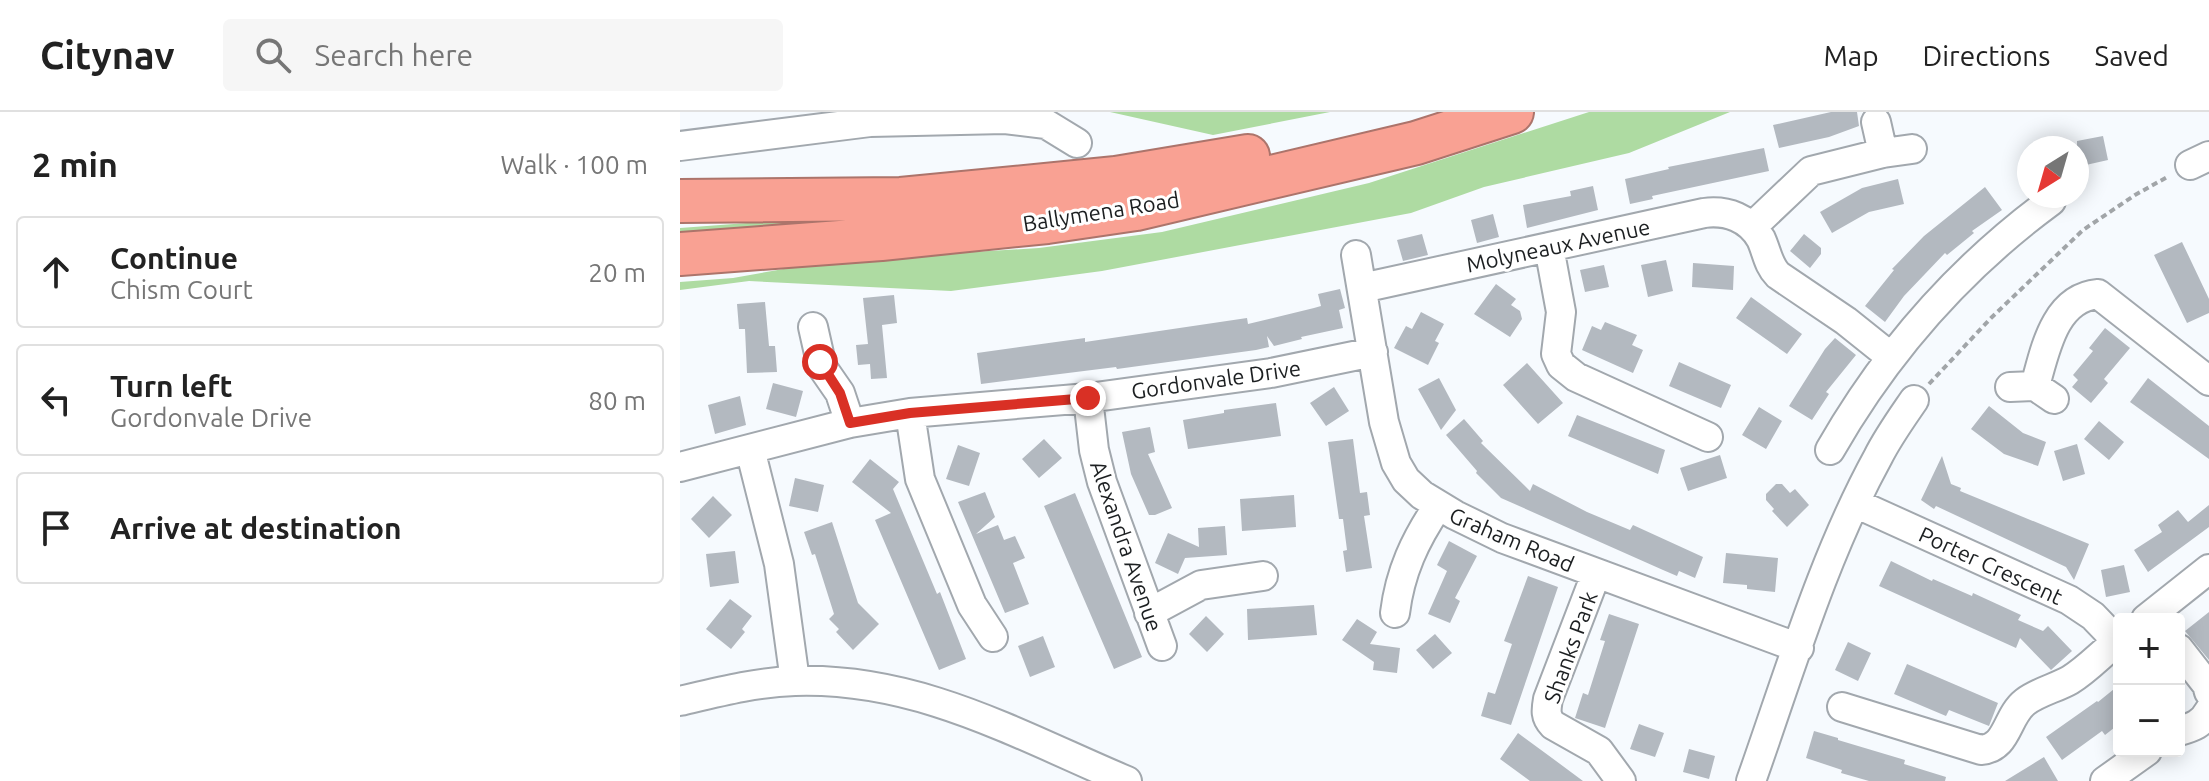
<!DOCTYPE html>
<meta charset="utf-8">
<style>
:root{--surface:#fff;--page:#f6f6f6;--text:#222;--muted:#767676;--line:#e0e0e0}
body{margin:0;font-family:Ubuntu,sans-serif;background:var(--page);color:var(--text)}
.controls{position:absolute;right:24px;bottom:24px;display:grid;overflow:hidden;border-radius:8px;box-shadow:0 4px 20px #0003}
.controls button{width:72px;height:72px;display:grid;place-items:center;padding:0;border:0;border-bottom:2px solid var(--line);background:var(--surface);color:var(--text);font:40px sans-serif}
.compass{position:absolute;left:1337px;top:24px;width:72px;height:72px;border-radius:50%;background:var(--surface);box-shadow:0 4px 20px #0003;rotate:217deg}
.stop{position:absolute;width:24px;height:24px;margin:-18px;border:6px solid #d93025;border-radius:50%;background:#fff}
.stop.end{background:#d93025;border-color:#fff;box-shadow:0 2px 8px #0008}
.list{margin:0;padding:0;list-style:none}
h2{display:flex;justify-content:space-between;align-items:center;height:104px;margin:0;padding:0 32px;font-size:34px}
h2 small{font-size:26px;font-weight:400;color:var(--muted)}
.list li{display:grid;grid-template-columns:52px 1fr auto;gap:24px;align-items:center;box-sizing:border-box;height:112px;margin:0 16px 16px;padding:0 16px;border:2px solid var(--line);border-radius:8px}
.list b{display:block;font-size:30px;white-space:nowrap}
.list p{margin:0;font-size:26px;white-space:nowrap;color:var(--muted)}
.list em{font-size:26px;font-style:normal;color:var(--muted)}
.icon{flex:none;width:44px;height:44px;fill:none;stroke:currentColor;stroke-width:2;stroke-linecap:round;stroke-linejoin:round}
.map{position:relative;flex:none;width:1529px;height:669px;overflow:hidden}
header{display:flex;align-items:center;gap:48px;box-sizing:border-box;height:112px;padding:0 40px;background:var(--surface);border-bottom:2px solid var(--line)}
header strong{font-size:38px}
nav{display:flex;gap:44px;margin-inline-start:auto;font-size:28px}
.search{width:560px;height:72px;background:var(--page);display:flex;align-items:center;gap:20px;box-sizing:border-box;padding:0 28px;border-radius:8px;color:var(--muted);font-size:30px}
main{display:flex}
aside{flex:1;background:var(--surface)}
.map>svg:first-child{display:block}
</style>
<header>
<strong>Citynav</strong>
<div class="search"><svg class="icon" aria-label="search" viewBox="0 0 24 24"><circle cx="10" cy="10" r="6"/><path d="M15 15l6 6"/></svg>Search here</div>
<nav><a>Map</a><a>Directions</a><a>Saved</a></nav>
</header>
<main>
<aside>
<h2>2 min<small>Walk · 100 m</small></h2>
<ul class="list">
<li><svg class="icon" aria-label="ahead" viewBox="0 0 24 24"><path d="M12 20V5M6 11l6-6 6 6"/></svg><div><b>Continue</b><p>Chism Court</p></div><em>20 m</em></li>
<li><svg class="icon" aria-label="left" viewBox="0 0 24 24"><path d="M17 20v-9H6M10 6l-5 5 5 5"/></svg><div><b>Turn left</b><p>Gordonvale Drive</p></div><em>80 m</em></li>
<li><svg class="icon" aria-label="arrive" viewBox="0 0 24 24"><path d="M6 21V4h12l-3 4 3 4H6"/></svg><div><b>Arrive at destination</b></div></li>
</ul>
</aside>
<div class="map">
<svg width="1529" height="669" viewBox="0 0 1529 669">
<rect width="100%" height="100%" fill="#f6fafe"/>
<!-- green -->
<path fill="#aedba2" d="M430 0H650L533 23Z
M909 0H1050L949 41 804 75 731 101 422 159 271 179 69 169 0 178V170L53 166 109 156 242 143 359 136 482 120 689 71Z
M318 92 0 128V116Z"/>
<!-- building -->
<path fill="#b3b9c0" d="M1151 0H1177L1179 14 1149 25 1099 36 1093 13Z
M1423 24 1428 48 1397 55V29Z
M1084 36 1089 59 972 84 973 87 950 92 945 67 989 57 988 55Z
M1218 67 1224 92 1189 100 1152 121 1140 100 1182 76Z
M913 74 918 98 847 116 843 93 891 84 890 79Z
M1305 75 1322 98 1292 119 1294 121 1267 143 1265 141 1224 184 1205 210 1185 194 1214 158 1212 157 1244 124Z
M813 102 819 125 797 131 791 108Z
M742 122 748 143 723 149 717 128Z
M1124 122 1141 136V142L1130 156 1110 139Z
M1502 130 1529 187V201L1507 211 1474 143Z
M986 148 993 179 968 185 961 153Z
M1013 151 1054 154 1053 178 1012 175Z
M924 153 929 175 905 180 900 158Z
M816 172 836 187 831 193 840 199 842 207 830 225 794 202Z
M660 177 665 196 659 198 663 216 621 225 622 227 594 234 587 224 589 235 576 238 437 257 436 255 301 272 297 241 405 226V230L567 206 568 212 634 196 641 194 638 182Z
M214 183 217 211 202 213 207 266 191 267 190 252 178 253 176 233 188 232 183 186Z
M1071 185 1122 222 1107 242 1056 206Z
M85 190 89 234H95L97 260 67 261 65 217H59L57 192Z
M741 200 764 212 755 229 759 231 748 253 714 236 726 214 732 217Z
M925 210 957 223 952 233 963 238 953 261 902 238 912 214 921 218Z
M1425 216 1450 236 1424 267 1428 271 1411 291 1392 275 1398 268 1393 263 1413 239 1409 236Z
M1155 226 1176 243 1146 280 1149 282 1132 308 1109 294 1145 237Z
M999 250 1051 273 1041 296 989 274Z
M847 251 883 291 858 312 823 273Z
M759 266 776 298 761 318 738 277Z
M1468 266 1529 314V347L1450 290Z
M93 271 123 279 116 305 86 297Z
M654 275 669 299 646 314 630 291Z
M60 284 66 313 35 322 28 293Z
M596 291 601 324 508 337 503 308 544 301V298Z
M1309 294 1343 321 1366 330 1358 354 1324 342 1291 317Z
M1079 295 1102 309 1086 337 1062 323Z
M897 303 985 338 978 362 888 324Z
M784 307 803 329 801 331 850 379 853 372 907 400 950 418 953 413 1023 445 1015 466 999 459 997 464 983 458 821 386 796 361 797 359 766 323Z
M1419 309 1444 330 1429 348 1404 327Z
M470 315 475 340 468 342 492 396 475 403H469L451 362 442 320Z
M364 327 382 346 359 366 342 347Z
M673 327 680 381 687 380 690 403 684 404 692 456 666 460 663 439 667 438 663 407H659L648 330Z
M1397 332 1405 362 1383 369 1374 339Z
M278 333 300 341 289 374 266 367Z
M1040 343 1047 366 1008 379 1000 356Z
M1262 344 1271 372 1281 376 1280 379 1409 432 1394 468 1386 455 1256 394 1254 397 1241 388Z
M190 347 219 370 213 377 257 482 260 480 286 547 259 558 195 408 211 401 172 370Z
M115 366 144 373 138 400 109 394Z
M1096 372H1102L1110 381 1115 377 1129 393 1107 415 1092 399 1094 397 1086 388V382Z
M305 380 315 405 296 422 318 413 324 428 335 424 345 446 333 451 349 492 325 501 278 390Z
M395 381 462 545 434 557 364 394Z
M614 383 616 415 562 419 560 387Z
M33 384 52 403 29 426 11 407Z
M1529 393V415L1468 460 1454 438 1482 420 1478 413 1498 398 1508 410Z
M152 410 178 491 199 512 173 538 156 520 159 517 149 507 154 502 135 442 132 443 124 420Z
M545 414 547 443 505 446 498 462 475 451 488 421 519 435 518 416Z
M769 429 797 444 775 486 780 489 770 511 748 502 767 459 757 453Z
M55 439 59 471 30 475 26 442Z
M1046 441 1098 446 1095 480 1067 477V473L1043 471Z
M1211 449 1252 469 1253 467 1292 484 1293 481 1341 503 1338 508 1363 519 1368 514 1392 539 1371 558 1340 526 1336 536 1199 474Z
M1444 453 1450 480 1426 485 1421 458Z
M848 464 878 475 831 613 801 604 808 580 815 582 832 532 824 529Z
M50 487 72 504 62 517 65 520 51 537 26 517Z
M634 493 637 523 568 528 567 497Z
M1529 500V548L1505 519Z
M929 502 959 512 925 616 895 606 903 581 908 583 925 529 920 528Z
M526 504 544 522 527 540 509 522Z
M677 507 697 520 690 532 720 536 717 561 693 558 694 550 662 528Z
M755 522 772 541 753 557 736 538Z
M363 524 375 555 350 565 338 534Z
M1168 530 1191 541 1178 569 1155 558Z
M1227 552 1318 591 1309 614 1269 598 1266 604 1214 582Z
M1439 573V612L1425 623 1422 619 1382 648 1366 625 1417 589 1418 590Z
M959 612 984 621 975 645 950 637Z
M1134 619 1158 626V628L1225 648 1224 652 1266 665 1265 669H1189L1161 661 1162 658 1126 646Z
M838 621 872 646 903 669H850L820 647Z
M1009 637 1035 644 1029 667 1003 660Z
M1364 645 1378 669H1325Z"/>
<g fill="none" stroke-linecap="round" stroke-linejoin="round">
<!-- minor casing -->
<g stroke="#a2a8ae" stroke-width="32">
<path id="minor" d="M1196 10 1203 41
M0 34 190 10 325 7 366 12 397 31
M1510 53 1529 44
M1072 115 1131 59 1203 41 1232 37
M869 135 881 200 876 242 881 253 896 265 1028 325
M676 143 704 310 716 351 726 368 742 383 775 403 822 426 1119 536
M682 176 1024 101C1047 98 1069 106 1081 127 1087 140 1088 153 1098 163L1166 209 1211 245
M133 215 142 255 160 281 170 311
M1355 274C1365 239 1374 186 1418 182L1529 269
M1330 275 1355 274 1374 287
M408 286 414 338 422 370 482 534
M230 301 240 367 292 493 313 525
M70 337 99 452 115 569
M1150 338C1206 240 1280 156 1371 89
M0 355 170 311 230 301 408 286 591 261 693 240
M1175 391 1389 488 1413 504 1437 529
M916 462 868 587C866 598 865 605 873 613L919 639 941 669
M469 501 521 473 583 464
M715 501C720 460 735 428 758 394
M1466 507 1529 457
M1499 537 1527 573 1529 580
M0 589C38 580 76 570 115 569 238 565 338 623 447 669
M1162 595 1301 638C1328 636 1326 605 1345 590 1358 580 1376 576 1390 568 1408 557 1423 540 1439 528
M1499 619C1513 615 1522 612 1529 599
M1071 669C1109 562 1143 445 1198 345 1208 325 1221 307 1234 288
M1425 669 1467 639"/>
</g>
<!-- highway casing -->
<g stroke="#ac746b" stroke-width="46">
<path id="highway" d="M0 89 221 87 436 66 568 44
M0 142 201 127 367 110 456 97 736 31 832 0"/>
</g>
<!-- path -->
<path stroke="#a1a5a8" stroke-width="4" stroke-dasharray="6 4" stroke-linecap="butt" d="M1249 272 1311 206 1403 118 1455 83 1489 64"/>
<!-- minor -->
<use href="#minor" stroke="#fff" stroke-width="28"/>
<!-- highway -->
<use href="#highway" stroke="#f9a193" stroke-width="42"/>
</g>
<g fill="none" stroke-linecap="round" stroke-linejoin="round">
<!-- route -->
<path stroke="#d93025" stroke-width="10" d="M140 250 160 281 170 311 230 301 408 286"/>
</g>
<g text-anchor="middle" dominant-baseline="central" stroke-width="6" stroke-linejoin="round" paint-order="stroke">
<!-- street labels -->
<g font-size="22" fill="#1c1f21" stroke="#fff">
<text transform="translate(421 99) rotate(-9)">Ballymena Road</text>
<text transform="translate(878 133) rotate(-12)">Molyneaux Avenue</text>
<text transform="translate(536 267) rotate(-8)">Gordonvale Drive</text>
<text transform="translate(832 427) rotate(23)">Graham Road</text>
<text transform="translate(447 434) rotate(71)">Alexandra Avenue</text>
<text transform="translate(1311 453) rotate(25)">Porter Crescent</text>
<text transform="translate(890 535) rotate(-70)">Shanks Park</text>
</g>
</g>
</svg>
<div class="controls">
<button>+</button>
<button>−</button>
</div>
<svg class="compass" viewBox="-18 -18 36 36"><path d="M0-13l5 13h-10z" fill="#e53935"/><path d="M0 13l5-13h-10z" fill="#767676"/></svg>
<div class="stop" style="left:140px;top:250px"></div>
<div class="stop end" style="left:408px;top:286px"></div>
</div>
</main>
